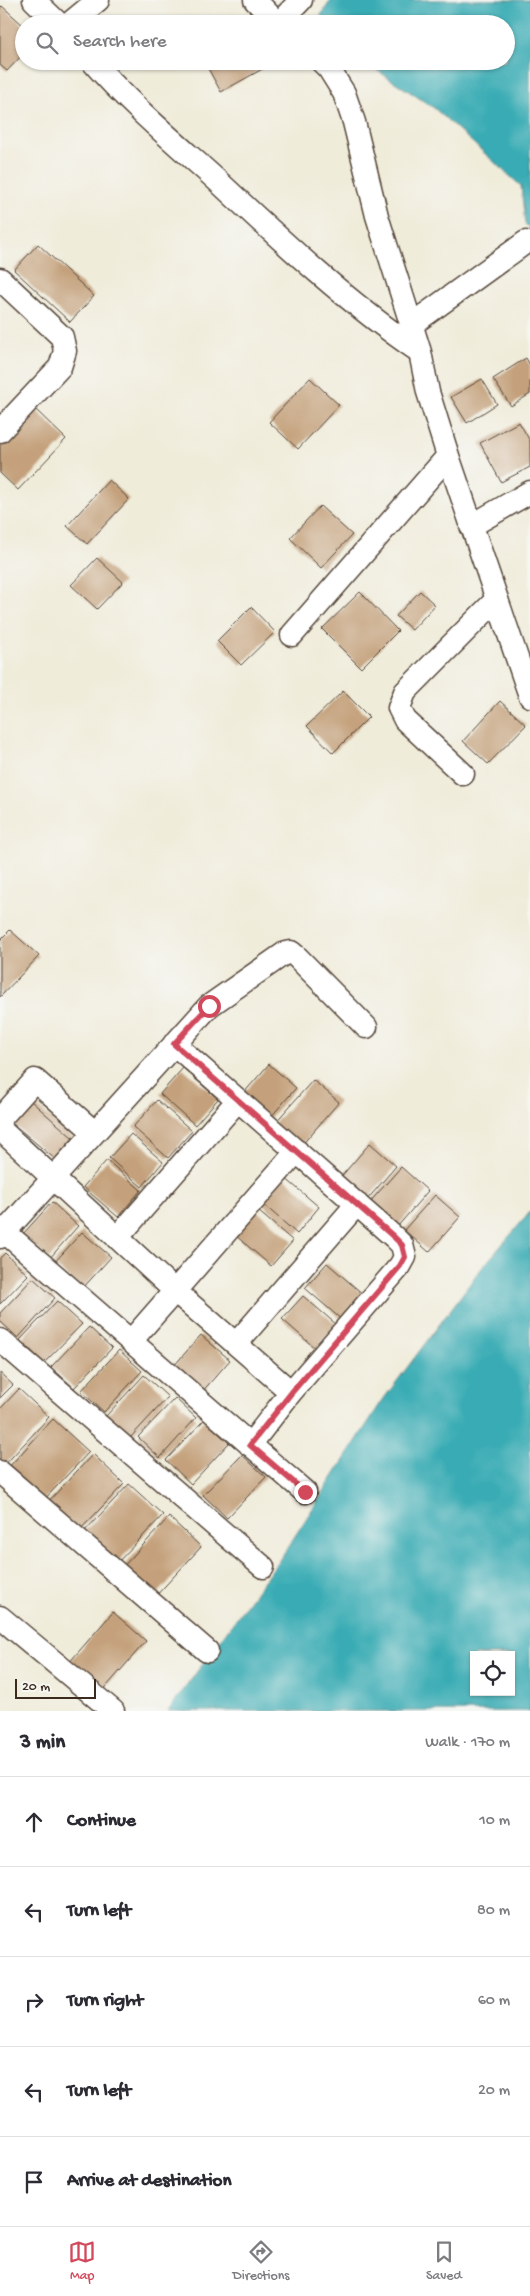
<!DOCTYPE html>
<meta charset="utf-8">
<style>
:root{--surface:#fff;--page:#f7f7f7;--text:#2b2b33;--muted:#7c7c81;--line:#e1e1e2;--accent:#d1495b}
body{margin:0;font-family:"Gochi Hand",sans-serif;background:var(--page);color:var(--text)}
.controls{position:absolute;right:15px;bottom:15px;display:grid;overflow:hidden;border-radius:0px;box-shadow:0 1px 4px #0004}
.controls button{width:45px;height:45px;display:grid;place-items:center;padding:0;border:0;border-bottom:1px solid var(--line);background:var(--surface);color:var(--text);font:25px sans-serif}
.scale{position:absolute;left:15px;bottom:12px;width:81px;box-sizing:border-box;padding-left:5px;border:2px solid #3b2a1e;border-top:0;font-size:14px;line-height:18px;white-space:nowrap;color:#3b2a1e;-webkit-text-stroke:4px #f6f6f2;paint-order:stroke}
.stop{position:absolute;width:15px;height:15px;margin:-11px;border:4px solid #d1495b;border-radius:50%;background:#fff}
.stop.end{background:#d1495b;border-color:#fff;box-shadow:0 1px 5px #0008}
.list{margin:0;padding:0;list-style:none}
h2{display:flex;justify-content:space-between;align-items:center;height:65px;margin:0;padding:0 20px;font-size:21px}
h2 small{font-size:16px;font-weight:400;color:var(--muted)}
.list li{display:grid;grid-template-columns:32px 1fr auto;gap:15px;align-items:center;box-sizing:border-box;height:90px;padding:0 20px;border-top:1px solid var(--line)}
.list b{display:block;font-size:19px;white-space:nowrap}
.list em{font-size:16px;font-style:normal;color:var(--muted)}
.icon{flex:none;width:28px;height:28px;fill:none;stroke:currentColor;stroke-width:2;stroke-linecap:round;stroke-linejoin:round}
.map{position:relative;flex:none;width:530px;height:1711px;overflow:hidden}
.search{position:absolute;background:var(--surface);box-shadow:0 1px 4px #0004;left:15px;right:15px;top:15px;height:55px;display:flex;align-items:center;gap:12px;box-sizing:border-box;padding:0 18px;border-radius:28px;color:var(--muted);font-size:19px}
.sheet{height:515px;background:var(--surface)}
nav{display:flex;justify-content:space-around;align-items:center;box-sizing:border-box;height:70px;border-top:1px solid var(--line);background:var(--surface);font-size:14px;color:var(--muted)}
nav a{display:grid;justify-items:center;gap:2px}
nav .on{color:var(--accent)}
.map>svg:first-child{display:block}
</style>
<div class="map">
<svg width="530" height="1711" viewBox="0 0 530 1711">
<rect width="100%" height="100%" fill="#f6f6f2"/>
<filter id="ink" filterUnits="userSpaceOnUse"><feTurbulence type="fractalNoise" baseFrequency=".02" numOctaves="2"/><feDisplacementMap in="SourceGraphic" scale="10" xChannelSelector="R" yChannelSelector="G"/><feConvolveMatrix kernelMatrix="1 2 1 2 8 2 1 2 1" color-interpolation-filters="sRGB"/></filter>
<filter id="wash" filterUnits="userSpaceOnUse"><feTurbulence type="fractalNoise" baseFrequency=".0096" numOctaves="4" result="noise"/><feDisplacementMap in="SourceGraphic" scale="20" xChannelSelector="R" yChannelSelector="G"/><feGaussianBlur stdDeviation="1.12" result="paint"/><feColorMatrix in="noise" values="0 0 0 0 0 0 0 0 0 0 0 0 0 0 0 0 0 1.4 0 .05"/><feComposite in="paint" operator="in"/></filter>
<g filter="url(#wash)">
<rect width="100%" height="100%" fill="#f0ecda"/>
<!-- water -->
<path fill="#39abb4" stroke="#3a6a69" fill-rule="evenodd" d="M331 0H530V229L525 224 521 186 434 108 363 61H506V24H322L321 15Z
M530 1212V1711H168L282 1556 382 1401 481 1269ZM474 1655H511V1692H474Z"/>
<g id="blocks">
<!-- building -->
<path fill="#c4a17c" d="M2 6 24 26V53L7 71 0 65V8Z
M204 61H263L266 67 221 92Z
M38 244 94 296 70 322 14 270Z
M526 358 530 365V394L511 406 493 379Z
M310 378 339 405 298 449 269 422Z
M482 379 497 404 467 423 451 397Z
M34 408 66 439 18 490 0 473V444Z
M519 422 530 441V467L501 482 480 443Z
M109 480 129 499 87 544 67 526Z
M320 506 352 535 321 568 290 538Z
M97 558 123 582 97 609 71 585Z
M420 591 435 605 412 630 396 616Z
M360 592 398 631 361 668 322 629Z
M251 607 275 632 241 665 217 641Z
M343 691 369 717 333 753 307 726Z
M500 701 526 725 488 764 463 741Z
M10 930 39 956 0 997V940Z
M269 1064 296 1088 269 1119 242 1095Z
M183 1068 218 1099 195 1125 160 1094Z
M313 1080 339 1102 300 1147 274 1124Z
M157 1100 192 1131 168 1158 133 1127Z
M31 1101 73 1138 55 1159 12 1123Z
M131 1134 163 1162 142 1187 109 1158Z
M370 1143 396 1166 366 1201 340 1178Z
M107 1160 141 1190 118 1217 83 1187Z
M401 1167 428 1191 397 1227 369 1203Z
M284 1177 319 1207 297 1234 262 1203Z
M435 1195 460 1217 429 1252 404 1230Z
M52 1202 78 1226 49 1259 22 1235Z
M257 1210 293 1241 271 1266 235 1235Z
M82 1232 111 1257 82 1289 53 1264Z
M5 1253 28 1275 0 1304V1258Z
M327 1263 364 1295 342 1320 305 1288Z
M33 1278 55 1298 18 1338 0 1321V1313Z
M303 1296 337 1325 316 1349 282 1319Z
M57 1301 82 1324 44 1363 20 1340Z
M89 1327 112 1348 74 1388 51 1367Z
M201 1335 230 1360 201 1393 172 1368Z
M119 1350 142 1371 104 1412 81 1391Z
M0 1373 13 1385 0 1398Z
M144 1375 168 1397 130 1438 106 1416Z
M19 1389 49 1417 0 1470V1409Z
M175 1398 196 1418 160 1458 138 1437Z
M53 1419 89 1452 42 1502 7 1469Z
M204 1420 229 1443 191 1484 166 1460Z
M93 1454 124 1484 77 1533 46 1504Z
M242 1455 266 1477 227 1518 203 1495Z
M129 1484 163 1515 115 1565 82 1534Z
M169 1517 201 1547 153 1599 121 1569Z
M113 1612 146 1641 100 1694 67 1665Z"/>
</g>
</g>
<g filter="url(#ink)">
<use href="#blocks" fill-opacity="0" stroke="#56473a" stroke-width="1"/>
<g fill="none" stroke-linecap="round" stroke-linejoin="round">
<!-- minor casing -->
<g stroke="#56473a" stroke-width="25">
<path id="minor" d="M34 0 59 24
M255 0 278 24
M69 24 98 0
M278 24 301 0
M92 61C132 107 177 144 222 185 285 244 348 303 420 352
M321 61 329 69 344 93 354 122 377 216 420 352 428 392 448 456 530 696
M0 279 62 337 65 351 60 367 0 431
M411 325 526 242
M471 526 530 492
M292 635 448 456
M463 774 405 720 399 708 405 692 497 599
M174 1044 394 1237 402 1245 405 1257 400 1266 291 1392 250 1445
M0 1119 35 1080 94 1132
M0 1129 175 1291 291 1392
M0 1228 305 1492
M0 1237 209 1006 285 953 291 952 298 958 366 1027
M117 1238 238 1100
M0 1340 263 1567
M131 1341 297 1151
M236 1344 357 1204
M0 1472 207 1651
M0 1617 113 1711"/>
</g>
<!-- minor -->
<use href="#minor" stroke="#fff" stroke-width="22"/>
</g>
</g>
<g fill="none" stroke-linecap="round" stroke-linejoin="round" filter="url(#ink)">
<!-- route -->
<path stroke="#d1495b" stroke-width="6" d="M209 1006 174 1044 394 1237 402 1245 405 1257 400 1266 292 1392 250 1445 305 1492"/>
</g>
</svg>
<div class="controls">
<button><svg class="icon" aria-label="locate" viewBox="0 0 24 24"><circle cx="12" cy="12" r="6"/><path d="M12 2v4M12 18v4M2 12h4M18 12h4"/></svg></button>
</div>
<div class="scale">20 m</div>
<div class="stop" style="left:209px;top:1006px"></div>
<div class="stop end" style="left:305px;top:1492px"></div>
<div class="search"><svg class="icon" aria-label="search" viewBox="0 0 24 24"><circle cx="10" cy="10" r="6"/><path d="M15 15l6 6"/></svg>Search here</div>
</div>
<section class="sheet">
<h2>3 min<small>Walk · 170 m</small></h2>
<ul class="list">
<li><svg class="icon" aria-label="ahead" viewBox="0 0 24 24"><path d="M12 20V5M6 11l6-6 6 6"/></svg><div><b>Continue</b></div><em>10 m</em></li>
<li><svg class="icon" aria-label="left" viewBox="0 0 24 24"><path d="M17 20v-9H6M10 6l-5 5 5 5"/></svg><div><b>Turn left</b></div><em>80 m</em></li>
<li><svg class="icon" aria-label="right" viewBox="0 0 24 24"><path d="M7 20v-9h11M14 6l5 5-5 5"/></svg><div><b>Turn right</b></div><em>60 m</em></li>
<li><svg class="icon" aria-label="left" viewBox="0 0 24 24"><path d="M17 20v-9H6M10 6l-5 5 5 5"/></svg><div><b>Turn left</b></div><em>20 m</em></li>
<li><svg class="icon" aria-label="arrive" viewBox="0 0 24 24"><path d="M6 21V4h12l-3 4 3 4H6"/></svg><div><b>Arrive at destination</b></div></li>
</ul>
</section>
<nav>
<a class="on"><svg class="icon" aria-label="map" viewBox="0 0 24 24"><path d="M3 6l6-2 6 2 6-2v14l-6 2-6-2-6 2zM9 4v14M15 6v14"/></svg>Map</a>
<a><svg class="icon" aria-label="directions" viewBox="0 0 24 24"><path d="M12 3l9 9-9 9-9-9zM9 14v-3h6M13 9l2 2-2 2"/></svg>Directions</a>
<a><svg class="icon" aria-label="saved" viewBox="0 0 24 24"><path d="M7 4h10v16l-5-4-5 4z"/></svg>Saved</a>
</nav>
